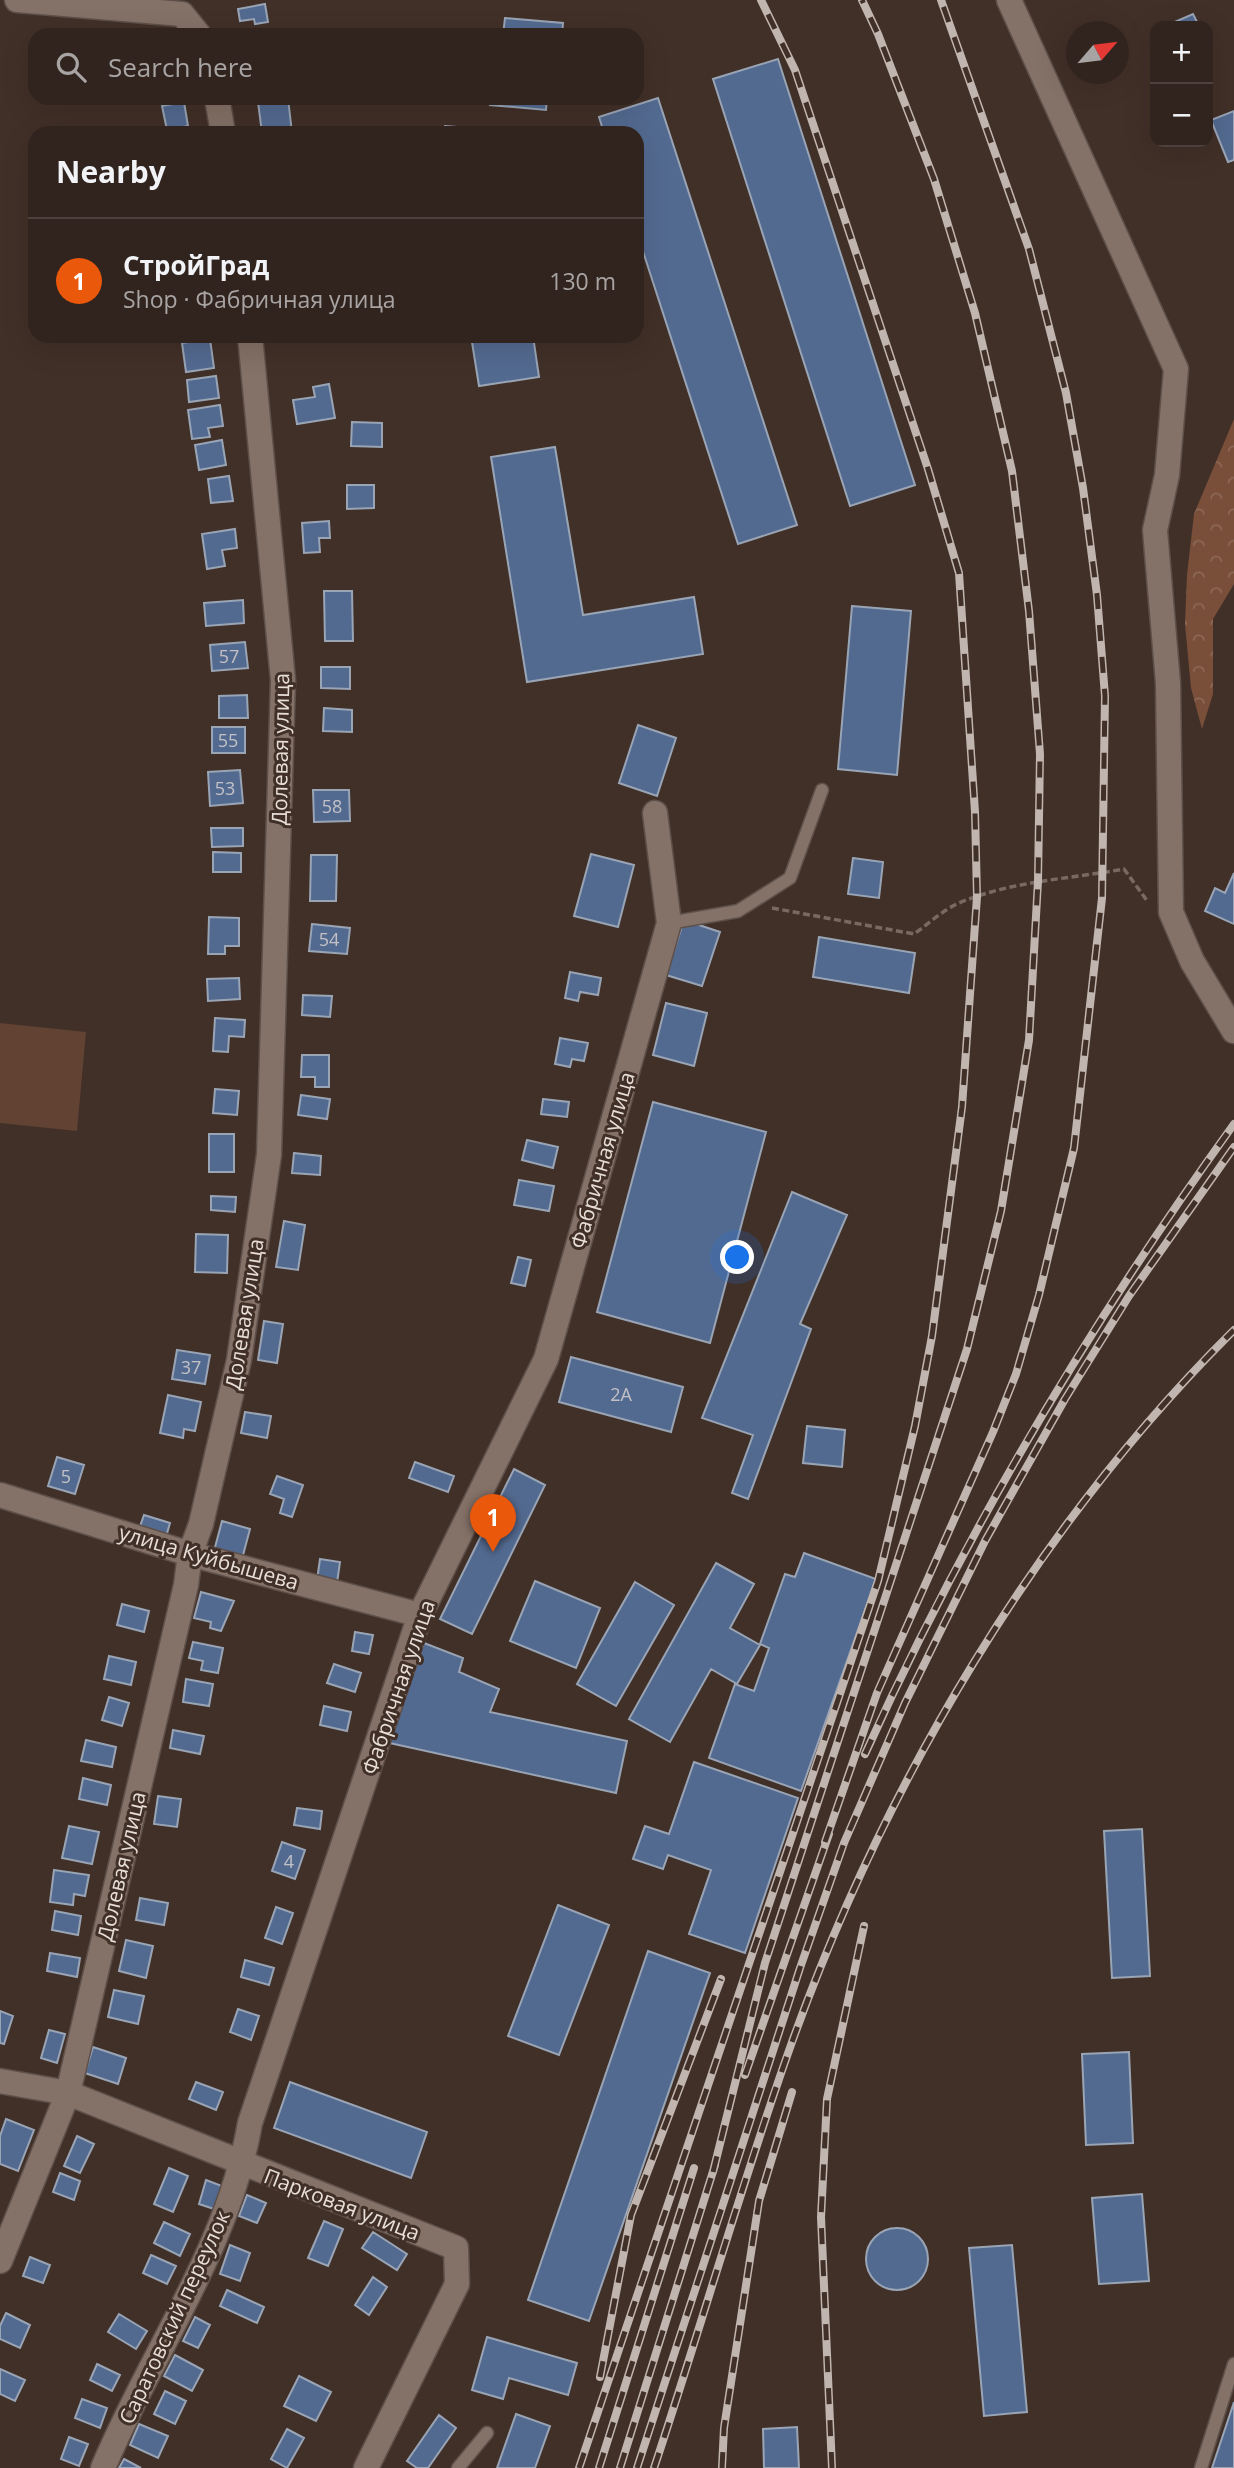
<!DOCTYPE html>
<meta charset="utf-8">
<style>
:root{--surface:#31241e;--page:#3d302b;--text:#f1f3f6;--muted:#a8a4a4;--line:#4c413c;--accent:#ea580c}
body{margin:0;font-family:"Open Sans",sans-serif;background:var(--page);color:var(--text)}
.controls{position:absolute;right:21px;top:21px;display:grid;overflow:hidden;border-radius:14px;box-shadow:0 7px 28px #0002}
.controls button{width:63px;height:63px;display:grid;place-items:center;padding:0;border:0;border-bottom:2px solid var(--line);background:var(--surface);color:var(--text);font:35px sans-serif}
.compass{position:absolute;left:1066px;top:21px;width:63px;height:63px;border-radius:50%;background:var(--surface);box-shadow:0 7px 28px #0002;rotate:62deg}
.you{position:absolute;left:738px;top:1258px;width:24px;height:24px;margin:-18px;border:5px solid #fff;border-radius:50%;background:#1a73e8;box-shadow:0 0 0 10px #1a73e833}
.badge{display:grid;place-items:center;width:46px;height:46px;border-radius:50%;background:var(--accent);color:#fff;font-size:23px;font-weight:700}
.pin{position:absolute;translate:-50% -58px;filter:drop-shadow(0 2px 4px #0008)}
.pin::after{content:'';position:absolute;top:37px;width:24px;height:21px;background:inherit;clip-path:polygon(0 0,100% 0,50% 100%)}
.list{margin:0;padding:0;list-style:none}
h2{display:flex;justify-content:space-between;align-items:center;height:91px;margin:0;padding:0 28px;font-size:30px}
h2 small{font-size:23px;font-weight:400;color:var(--muted)}
.list li{display:grid;grid-template-columns:46px 1fr auto;gap:21px;align-items:center;box-sizing:border-box;height:126px;padding:0 28px;border-top:2px solid var(--line)}
.list b{display:block;font-size:26px;white-space:nowrap}
.list p{margin:0;font-size:23px;white-space:nowrap;color:var(--muted)}
.list em{font-size:23px;font-style:normal;color:var(--muted)}
.icon{flex:none;width:38px;height:38px;fill:none;stroke:currentColor;stroke-width:2;stroke-linecap:round;stroke-linejoin:round}
.map{position:relative;flex:none;width:1234px;height:2468px;overflow:hidden}
.search{position:absolute;background:var(--surface);box-shadow:0 7px 28px #0002;left:28px;top:28px;width:616px;height:77px;display:flex;align-items:center;gap:18px;box-sizing:border-box;padding:0 24px;border-radius:21px;color:var(--muted);font-size:26px}
.panel{position:absolute;background:var(--surface);box-shadow:0 7px 28px #0002;left:28px;top:126px;width:616px;height:217px;border-radius:21px}
.map>svg:first-child{display:block}
</style>
<div class="map">
<svg width="1234" height="2468" viewBox="0 0 1234 2468">
<defs>
<pattern id="forest-crowns" width="20" height="18" patternUnits="userSpaceOnUse" patternTransform="scale(1.75)"><rect width="20" height="18" fill="#794f3a"/><path d="M2 6a3 3 0 1 1 6 0M12 15a3 3 0 1 1 6 0" fill="none" stroke="#8c6856"/></pattern>
</defs>
<rect width="100%" height="100%" fill="#413028"/>
<!-- forest -->
<path fill="url(#forest-crowns)" d="M1234 419V584L1213 619V694L1202 729 1191 688 1185 624 1187 575 1194 514Z"/>
<!-- pitch -->
<path fill="#614233" d="M0 1023 86 1032 77 1131 0 1123Z"/>
<!-- building -->
<path fill="#536a90" stroke="#99a4b5" stroke-width="2" d="M265 4 268 22 255 24 254 19 240 21 238 9Z
M1193 14 1199 26H1171L1170 24Z
M505 18 563 23 562 35H503Z
M778 59 915 485 850 506 713 79Z
M288 98 292 133H262L258 102Z
M491 98H547L546 110 490 105Z
M658 98 797 525 738 544 637 233V133H604L599 117Z
M184 102 188 126 167 130 162 106Z
M1234 111V160L1228 162 1211 120Z
M445 126 494 130 493 133H444Z
M471 336H533L539 377 479 386Z
M210 339 214 368 186 372 182 343Z
M216 376 219 398 189 402 187 380Z
M329 384 335 418 297 424 293 400 315 397 313 387Z
M220 405 223 426 208 428 210 437 192 439 188 410Z
M352 422 382 423V447L351 446Z
M222 440 226 465 199 470 195 445Z
M555 447 583 615 694 597 703 654 527 682 491 457Z
M229 476 233 501 211 503 208 479Z
M347 485H374V508L347 509Z
M329 521 330 538H319L320 552 304 553 302 523Z
M235 529 237 548 222 550 225 566 207 569 202 534Z
M324 591H352L353 641H325Z
M243 600 244 623 206 626 204 603Z
M852 606 911 611 897 775 838 769Z
M245 642 248 668 212 671 210 645Z
M321 667H350V689L321 688Z
M247 695 248 718H219V696Z
M324 708 352 710V732L323 731Z
M638 725 676 738 657 796 619 783Z
M212 727H245V753H212Z
M240 770 243 803 210 806 208 772Z
M313 790H349L350 821 314 822Z
M211 828H243V846L212 847Z
M213 852 241 853V872H213Z
M591 854 634 865 618 927 574 916Z
M311 855H337L336 901H310Z
M853 858 883 862 879 898 848 894Z
M1234 873V924L1205 911 1215 888 1225 893Z
M209 917 239 918V946H225V954H208Z
M684 920 720 932 702 986 666 975Z
M312 924 350 928 347 954 309 951Z
M819 937 915 953 909 993 813 977Z
M570 972 601 978 598 995 580 992 578 1001 565 998Z
M239 978 240 999 208 1001 207 979Z
M303 995 332 996 330 1017 302 1015Z
M666 1003 707 1013 694 1066 653 1055Z
M215 1018 245 1020 244 1037 229 1036 228 1052 213 1051Z
M560 1038 588 1043 584 1061 572 1059 570 1067 555 1064Z
M302 1055H329V1087H315V1077H301Z
M215 1089 239 1091 237 1115 213 1113Z
M301 1095 330 1099 327 1119 298 1115Z
M543 1099 569 1102 567 1117 541 1114Z
M653 1102 766 1132 710 1343 597 1312Z
M209 1134H234V1172H209Z
M527 1140 558 1147 553 1168 522 1160Z
M294 1153 321 1156 320 1175 292 1173Z
M519 1180 554 1186 549 1211 514 1205Z
M792 1192 847 1215 800 1324 811 1329 748 1499 732 1493 753 1435 702 1418Z
M211 1196 236 1197 235 1212 211 1210Z
M284 1221 305 1225 298 1270 276 1267Z
M196 1234 228 1235 227 1273 195 1272Z
M518 1257 531 1260 525 1286 511 1283Z
M264 1321 283 1324 277 1363 258 1360Z
M177 1350 210 1355 205 1384 172 1379Z
M571 1357 683 1387 671 1432 559 1402Z
M168 1395 201 1402 195 1431 184 1429 183 1438 160 1433Z
M245 1412 271 1416 267 1438 241 1433Z
M807 1426 845 1430 842 1467 803 1463Z
M57 1457 84 1465 75 1494 48 1486Z
M415 1462 454 1476 448 1492 409 1478Z
M514 1469 545 1485 472 1634 440 1619Z
M277 1476 303 1485 292 1517 280 1513 284 1499 270 1494Z
M144 1515 170 1523 166 1537 139 1529Z
M222 1521 250 1529 242 1559 214 1551Z
M804 1553 876 1579 801 1791 709 1758 735 1684 754 1691 769 1648 760 1644 785 1574 795 1577Z
M320 1559 340 1562 337 1583 317 1580Z
M716 1563 754 1584 730 1628 760 1645 737 1684 711 1669 670 1742 629 1719Z
M535 1581 600 1608 576 1668 510 1641Z
M635 1582 674 1605 616 1706 577 1684Z
M201 1592 234 1601 221 1631 210 1628 211 1622 194 1618Z
M122 1604 149 1611 144 1632 117 1625Z
M355 1632 373 1635 369 1654 352 1651Z
M193 1642 223 1648 218 1673 201 1670 203 1661 189 1658Z
M424 1643 463 1658 459 1672 499 1689 490 1712 627 1741 616 1793 385 1742Z
M109 1656 136 1662 131 1685 104 1679Z
M334 1664 361 1673 355 1692 327 1683Z
M186 1679 213 1684 209 1706 183 1702Z
M109 1697 129 1703 122 1726 102 1720Z
M324 1706 351 1712 347 1731 320 1725Z
M173 1730 204 1736 200 1754 170 1748Z
M86 1740 116 1747 112 1767 81 1761Z
M694 1762 798 1798 745 1953 689 1934 711 1870 668 1855 663 1869 633 1859 645 1826 669 1834Z
M83 1778 111 1785 107 1805 79 1799Z
M158 1796 181 1799 177 1827 154 1824Z
M297 1808 322 1811 320 1829 294 1825Z
M69 1826 99 1832 92 1864 62 1858Z
M1142 1829 1150 1976 1112 1978 1104 1831Z
M282 1842 305 1850 295 1879 272 1871Z
M54 1870 89 1875 85 1896 74 1894 73 1905 50 1902Z
M140 1898 168 1903 164 1925 136 1920Z
M558 1905 609 1925 559 2055 508 2036Z
M276 1907 293 1913 282 1944 265 1938Z
M55 1911 81 1916 78 1935 52 1930Z
M126 1940 153 1946 146 1978 119 1971Z
M648 1951 710 1973 589 2321 528 2300Z
M50 1953 80 1958 77 1977 47 1971Z
M245 1960 274 1968 269 1985 241 1977Z
M114 1990 144 1996 138 2024 108 2017Z
M238 2009 259 2016 251 2040 230 2032Z
M0 2011 13 2016 4 2044 0 2043Z
M49 2030 65 2034 57 2063 41 2058Z
M93 2047 126 2058 118 2084 85 2073Z
M1129 2052 1133 2143 1086 2145 1082 2054Z
M196 2082 223 2092 216 2110 189 2099Z
M290 2082 427 2132 411 2178 274 2128Z
M6 2119 34 2130 18 2171 0 2164V2136Z
M77 2136 94 2144 80 2173 64 2166Z
M169 2168 188 2176 173 2212 154 2204Z
M60 2173 80 2181 74 2200 53 2192Z
M206 2180 222 2186 214 2209 199 2204Z
M1142 2194 1149 2281 1099 2284 1092 2198Z
M247 2195 266 2203 257 2223 239 2216Z
M324 2221 343 2229 328 2266 308 2258Z
M164 2222 190 2234 180 2256 154 2243Z
M866 2259a31 31 0 1 1 62 0a31 31 0 1 1-62 0Z
M373 2232 407 2254 397 2270 362 2248Z
M230 2245 250 2253 240 2281 220 2274Z
M1012 2245 1027 2412 984 2416 969 2248Z
M151 2255 176 2266 167 2284 143 2273Z
M30 2257 50 2265 43 2283 23 2276Z
M373 2277 387 2287 369 2315 355 2305Z
M227 2290 264 2307 257 2323 220 2306Z
M6 2313 30 2325 20 2348 0 2339V2326Z
M119 2314 147 2331 136 2349 108 2332Z
M195 2317 210 2325 198 2348 183 2341Z
M487 2337 577 2363 568 2395 509 2378 503 2399 472 2390Z
M175 2355 203 2370 192 2391 164 2376Z
M97 2364 120 2375 112 2391 90 2380Z
M0 2369 25 2380 15 2401 0 2394Z
M299 2376 331 2392 316 2421 284 2406Z
M165 2391 186 2401 175 2424 154 2414Z
M82 2399 107 2408 100 2428 75 2418Z
M1234 2402V2468H1212Z
M516 2414 550 2426 535 2468H497Z
M439 2415 456 2428 428 2468H417L407 2461Z
M139 2424 168 2436 158 2458 130 2445Z
M797 2427 799 2468H764L763 2429Z
M287 2429 304 2438 287 2468 271 2459Z
M69 2437 88 2444 79 2466 61 2459Z
M124 2459 141 2468H119Z"/>
<g fill="none" stroke-linecap="round" stroke-linejoin="round">
<!-- service casing -->
<g stroke="#5d4f49" stroke-width="15">
<path id="service" d="M669 923 738 911 790 878 822 790
M458 2468 487 2433
M1201 2468 1234 2364"/>
</g>
<!-- minor casing -->
<g stroke="#5d4f49" stroke-width="27">
<path id="minor" d="M17 0 182 14 199 35
M1009 0 1176 369 1167 475 1155 530 1168 683 1171 912 1192 961 1234 1031
M217 98 223 133
M0 1495 190 1554 420 1615
M0 2081 68 2093 456 2248 457 2284 366 2468
M0 2261 68 2093 186 1585 190 1554 201 1524 239 1360 269 1155 283 680 250 336
M103 2468C151 2353 229 2247 250 2123L420 1615 546 1359 669 923 655 813"/>
</g>
<!-- path -->
<path stroke="#786a62" stroke-width="3.5" stroke-dasharray="7 3.5" stroke-linecap="butt" d="M772 908 914 934C928 924 943 910 959 903 1011 881 1069 879 1124 869L1148 902"/>
<!-- service -->
<use href="#service" stroke="#847167" stroke-width="12"/>
<!-- minor -->
<use href="#minor" stroke="#847167" stroke-width="24"/>
<!-- rail casing -->
<g stroke="#c1b5af" stroke-width="8">
<path id="rail" d="M865 1754C966 1531 1091 1322 1234 1124
M825 1842 877 1693 993 1432 1016 1374 1039 1295 1074 1148 1102 898 1105 696 1097 595 1083 488 1066 393 1029 249 941 0
M745 2075 829 1834
M713 2172 765 1963 967 1349 1001 1211 1029 1040 1038 881 1040 754 1029 611 1012 471 975 313 934 179 878 34 862 0
M600 2377 631 2215 721 1979
M579 2468 878 1581 915 1426 932 1336 962 1107 970 994 977 897 975 812 959 573 928 469 795 70 761 0
M599 2468 694 2168
M620 2468 715 2165
M637 2468 800 1968 844 1843 905 1703 985 1541 1065 1399 1129 1296 1234 1147
M654 2468C701 2327 742 2182 792 2042 885 1783 1038 1524 1234 1330
M722 2468 724 2428 759 2201 792 2092
M832 2468 821 2217 827 2099 864 1926"/>
</g>
<!-- rail -->
<use href="#rail" stroke="#413028" stroke-width="5" stroke-dasharray="16" stroke-linecap="butt"/>
</g>
<g text-anchor="middle" dominant-baseline="central" stroke-width="6" stroke-linejoin="round" paint-order="stroke">
<!-- number labels -->
<g font-size="18" fill="#c3c1c6">
<text x="229" y="656">57</text>
<text x="228" y="740">55</text>
<text x="225" y="788">53</text>
<text x="332" y="806">58</text>
<text x="329" y="939">54</text>
<text x="191" y="1367">37</text>
<text x="621" y="1394">2А</text>
<text x="66" y="1476">5</text>
<text x="289" y="1861">4</text>
</g>
<!-- street labels -->
<g font-size="21" fill="#e8ded8" stroke="#413028">
<text transform="translate(280 749) rotate(-89)">Долевая улица</text>
<text transform="translate(602 1160) rotate(-74)">Фабричная улица</text>
<text transform="translate(244 1314) rotate(-81)">Долевая улица</text>
<text transform="translate(209 1557) rotate(16)">улица Куйбышева</text>
<text transform="translate(398 1687) rotate(-71)">Фабричная улица</text>
<text transform="translate(121 1866) rotate(-77)">Долевая улица</text>
<text transform="translate(342 2204) rotate(21)">Парковая улица</text>
<text transform="translate(174 2317) rotate(-65)">Саратовский переулок</text>
</g>
</g>
</svg>
<div class="controls">
<button>+</button>
<button>−</button>
</div>
<svg class="compass" viewBox="-18 -18 36 36"><path d="M0-13l5 13h-10z" fill="#e53935"/><path d="M0 13l5-13h-10z" fill="#a8a4a4"/></svg>
<div class="you"></div>
<div class="pin badge" style="left:493px;top:1552px">1</div>
<div class="search"><svg class="icon" aria-label="search" viewBox="0 0 24 24"><circle cx="10" cy="10" r="6"/><path d="M15 15l6 6"/></svg>Search here</div>
<section class="panel">
<h2>Nearby<small></small></h2>
<ul class="list">
<li><span class="badge">1</span><div><b>СтройГрад</b><p>Shop · Фабричная улица</p></div><em>130 m</em></li>
</ul>
</section>
</div>
